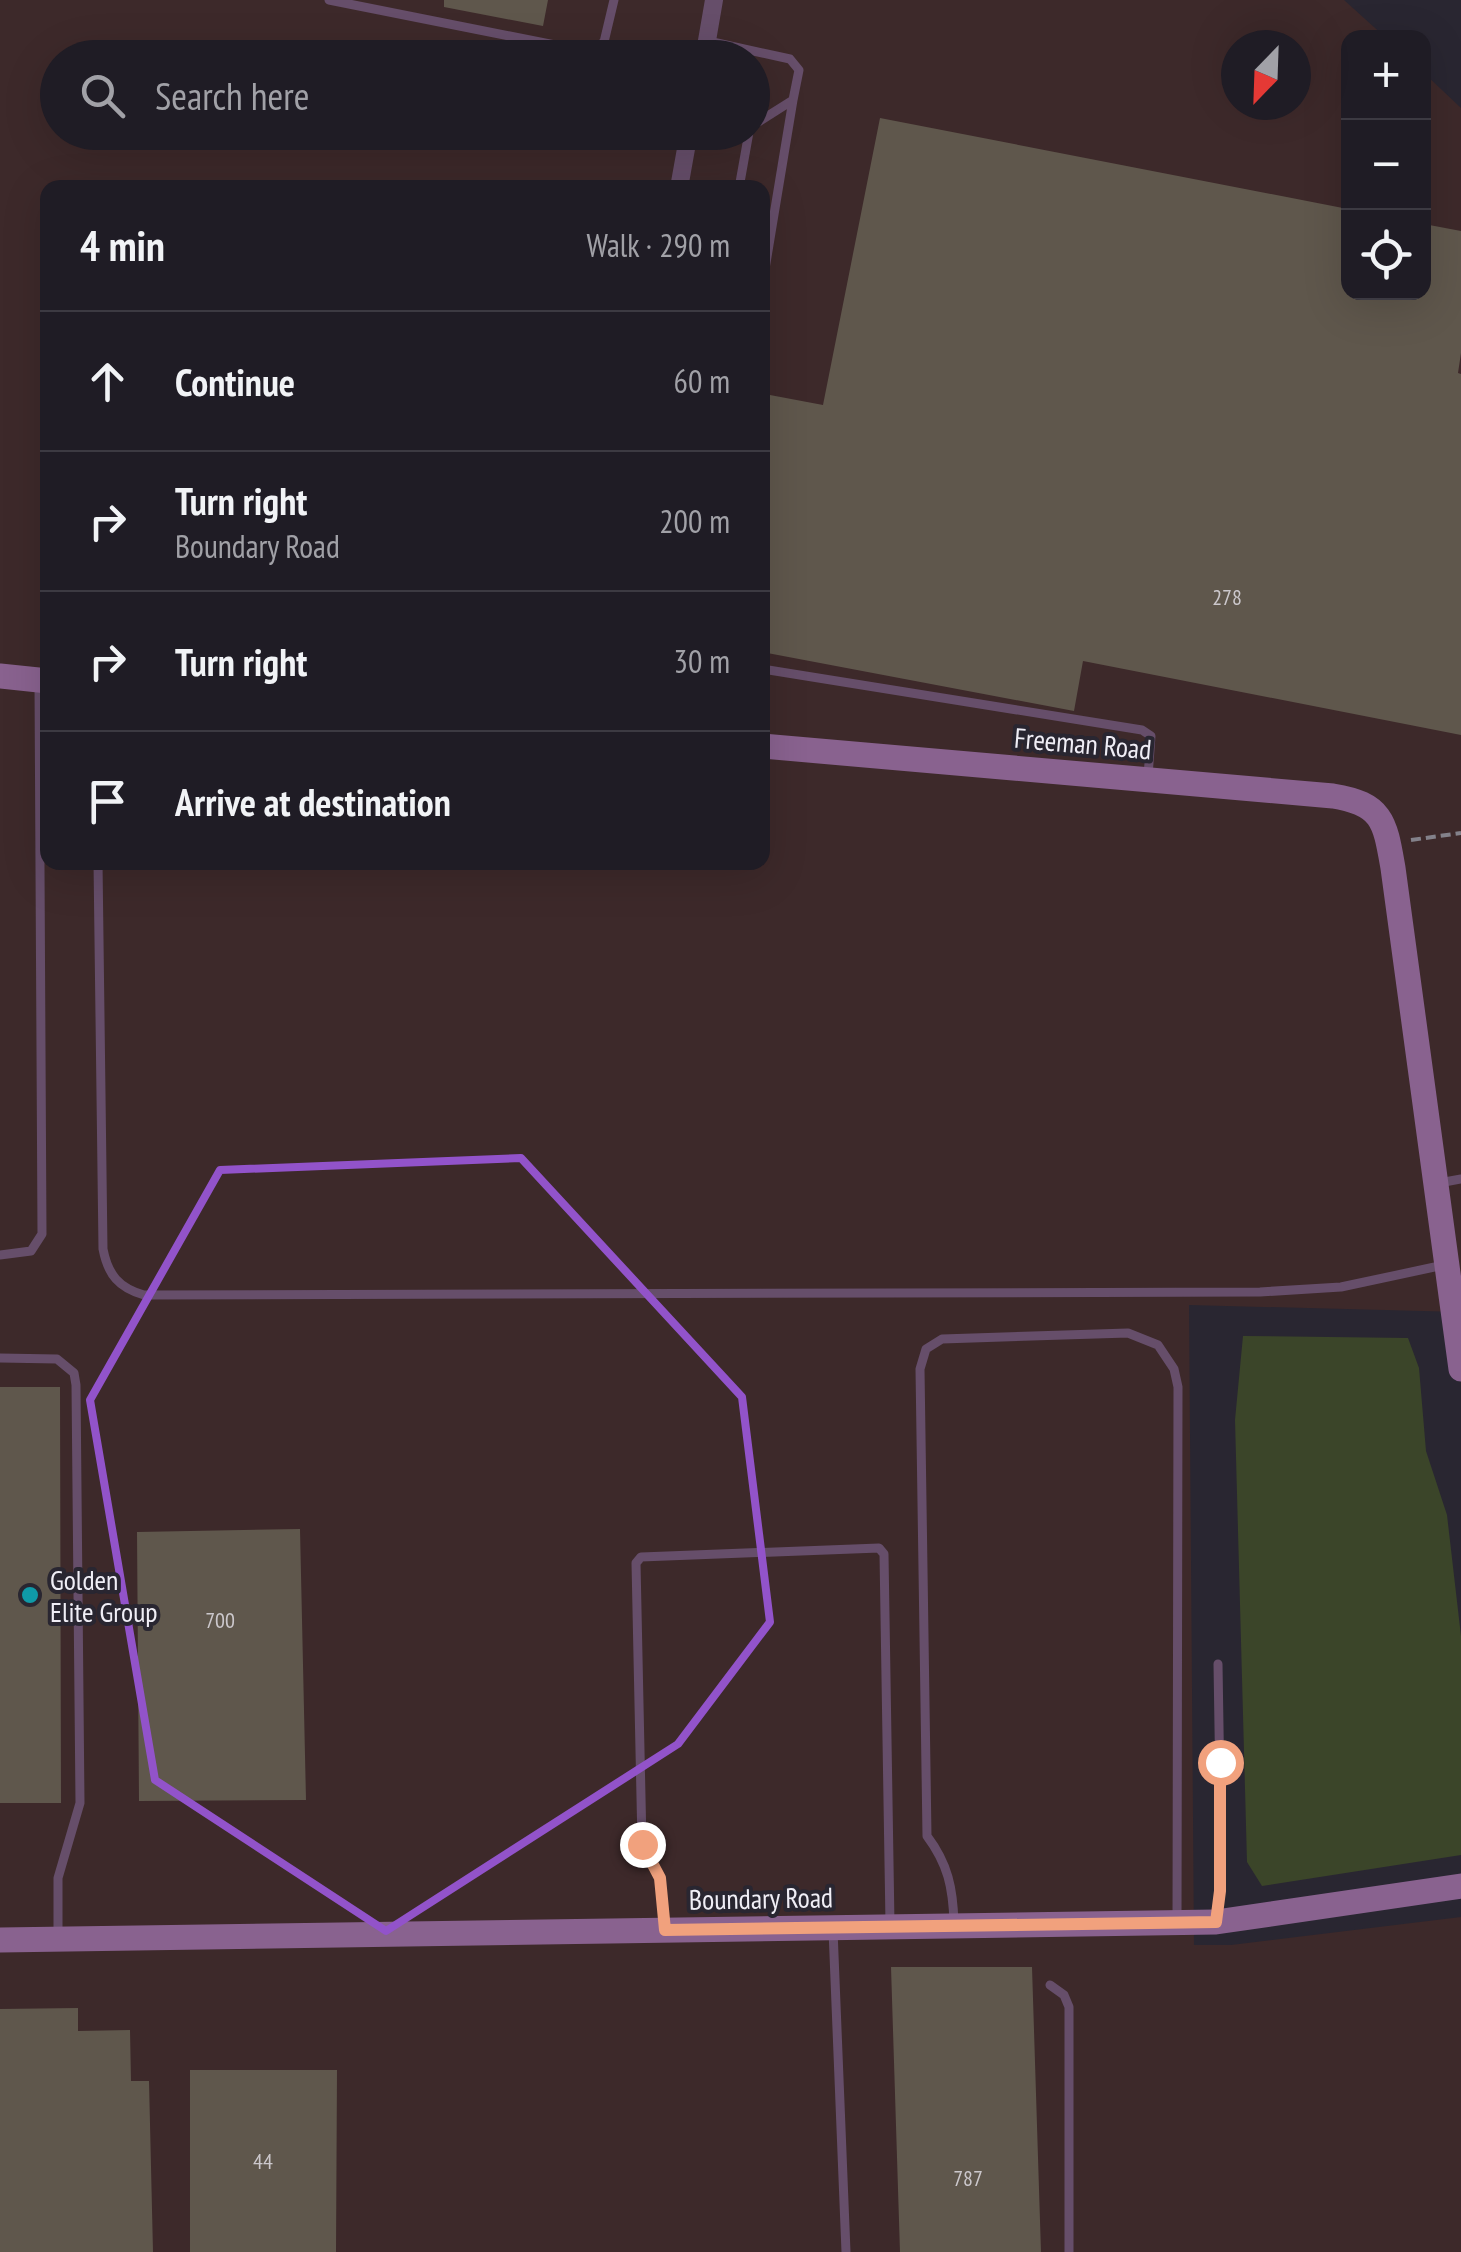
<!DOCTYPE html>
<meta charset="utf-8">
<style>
:root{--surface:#1f1c25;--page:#2c2932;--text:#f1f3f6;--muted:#a1a1a7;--line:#3c3a42}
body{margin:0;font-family:"PT Sans Narrow",sans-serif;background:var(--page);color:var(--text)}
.controls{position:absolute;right:30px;top:30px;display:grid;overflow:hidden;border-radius:20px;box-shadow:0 10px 40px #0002}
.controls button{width:90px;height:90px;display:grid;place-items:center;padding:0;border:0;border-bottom:2px solid var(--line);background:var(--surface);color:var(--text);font:50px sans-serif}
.compass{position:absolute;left:1221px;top:30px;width:90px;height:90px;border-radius:50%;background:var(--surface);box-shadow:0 10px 40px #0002;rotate:203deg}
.stop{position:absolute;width:30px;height:30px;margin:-22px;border:8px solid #f1a17d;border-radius:50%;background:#fff}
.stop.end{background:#f1a17d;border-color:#fff;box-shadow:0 2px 10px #0008}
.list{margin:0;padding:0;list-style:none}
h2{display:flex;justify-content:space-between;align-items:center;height:130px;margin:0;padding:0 40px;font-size:42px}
h2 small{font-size:32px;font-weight:400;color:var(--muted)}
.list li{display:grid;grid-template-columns:65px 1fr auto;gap:30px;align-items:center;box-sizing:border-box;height:140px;padding:0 40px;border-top:2px solid var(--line)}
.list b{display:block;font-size:38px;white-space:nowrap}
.list p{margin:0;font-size:32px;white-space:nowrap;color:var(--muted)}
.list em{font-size:32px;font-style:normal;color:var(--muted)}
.icon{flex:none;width:55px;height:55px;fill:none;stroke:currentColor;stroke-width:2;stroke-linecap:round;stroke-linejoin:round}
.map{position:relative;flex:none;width:1461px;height:2252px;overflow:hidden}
.search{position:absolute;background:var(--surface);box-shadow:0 10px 40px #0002;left:40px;top:40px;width:730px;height:110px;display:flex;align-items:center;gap:25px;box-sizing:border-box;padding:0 35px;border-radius:55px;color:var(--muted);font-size:38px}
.panel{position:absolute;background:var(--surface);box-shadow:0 10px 40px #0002;left:40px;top:180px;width:730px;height:690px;border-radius:20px}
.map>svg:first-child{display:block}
</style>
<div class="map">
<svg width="1461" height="2252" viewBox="0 0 1461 2252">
<rect width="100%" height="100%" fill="#292631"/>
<!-- industrial -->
<path fill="#3d292a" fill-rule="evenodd" d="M0 0H1344L1385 37 1348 38V292H1424V73L1461 108V1312L1189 1305 1194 1945H1231L1461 1917V2252H0ZM1236 45H1296V105H1236ZM58 58H752V132H58ZM48 188H762V862H48Z"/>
<!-- green -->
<path fill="#3b4529" d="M1243 1336 1408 1338 1419 1368 1426 1451 1447 1515 1461 1636V1855L1262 1886 1247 1862 1235 1420Z"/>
<!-- building -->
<path fill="#5f574c" d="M444 0H548L543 26 444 7Z
M880 118 1348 209V292H1424V224L1461 231V353L1458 373 1461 374V735L1083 661 1074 711 762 652V435L770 395 823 405Z
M0 1387H60L61 1803H0Z
M300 1529 306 1800 139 1801 137 1532Z
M891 1967H1032L1041 2252H900Z
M78 2008V2031L130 2030 131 2081H149L153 2252H0V2009Z
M190 2070H337L336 2252H190Z"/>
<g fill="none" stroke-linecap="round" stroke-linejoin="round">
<!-- path -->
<path stroke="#83818a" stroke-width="4" stroke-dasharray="10 5" stroke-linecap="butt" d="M1411 840 1461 833"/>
<!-- lane -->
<path stroke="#664e6a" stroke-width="9" d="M329 0 590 52 604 42 614 0
M708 41 790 59 799 70 793 100 752 126
M739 188 749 132
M762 287 793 100
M762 669 1142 730 1151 736 1148 776
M98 862 103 1249C108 1275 119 1288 144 1295L1260 1292 1341 1287 1444 1265
M1439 1183 1461 1179
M0 1255 31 1251 42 1234 39 684
M0 1358 57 1359 74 1373 76 1385 80 1803 58 1878V1937
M1217 1920 1221 1853 1218 1664
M954 1923C953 1888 948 1864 927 1836L920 1369 926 1349 942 1339 1128 1333 1158 1345 1174 1369 1178 1387 1177 1920
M665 1930 660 1878 642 1844 636 1563 641 1557 879 1548 884 1554 890 1924
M833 1930 846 2252
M1050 1985 1064 1995 1069 2007V2252"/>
<!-- street -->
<path stroke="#664e6a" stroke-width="18" d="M704 58 714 0
M679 188 689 132"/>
<!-- secondary -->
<path stroke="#89628f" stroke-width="25" d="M0 676 48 681
M762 746 1333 796C1383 804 1385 822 1393 868L1461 1369
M0 1940 1216 1922 1461 1886"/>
</g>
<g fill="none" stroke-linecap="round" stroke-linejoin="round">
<!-- route -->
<path stroke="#f1a17d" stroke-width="12" d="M642 1844 660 1878 665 1930 1216 1922 1220 1891V1762"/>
</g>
<!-- marked area -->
<path fill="none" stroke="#9253ca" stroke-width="8" stroke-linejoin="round" d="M521 1158 742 1397 770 1622 678 1744 386 1931 155 1780 90 1400 220 1170Z"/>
<!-- markers -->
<circle fill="#0f9aa8" stroke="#292631" stroke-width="4" cx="30" cy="1595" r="10"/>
<g text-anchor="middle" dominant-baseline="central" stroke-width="8" stroke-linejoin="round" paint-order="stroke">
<!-- number labels -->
<g font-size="22" fill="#ccc8cc">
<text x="1227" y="597">278</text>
<text x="220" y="1620">700</text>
<text x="263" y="2161">44</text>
<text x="968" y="2178">787</text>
</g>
<!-- street labels -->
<g font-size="28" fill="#f0eef6" stroke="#292631">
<text transform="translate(1083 743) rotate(5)">Freeman Road</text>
<text transform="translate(761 1898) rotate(-1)">Boundary Road</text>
</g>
<!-- poi labels -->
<g font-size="28" fill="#f0eef6" stroke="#292631" text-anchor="start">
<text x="50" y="1579">Golden<tspan x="50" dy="32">Elite Group</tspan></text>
</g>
</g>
</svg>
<div class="controls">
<button>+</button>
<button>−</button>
<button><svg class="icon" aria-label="locate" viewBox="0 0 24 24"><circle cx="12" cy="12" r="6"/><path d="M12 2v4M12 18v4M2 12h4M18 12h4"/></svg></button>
</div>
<svg class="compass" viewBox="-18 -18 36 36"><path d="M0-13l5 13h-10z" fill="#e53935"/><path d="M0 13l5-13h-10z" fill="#a1a1a7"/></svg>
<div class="stop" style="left:1220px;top:1762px"></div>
<div class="stop end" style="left:642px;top:1844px"></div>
<div class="search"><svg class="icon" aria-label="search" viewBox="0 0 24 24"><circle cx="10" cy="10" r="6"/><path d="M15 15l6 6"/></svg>Search here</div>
<section class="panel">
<h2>4 min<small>Walk · 290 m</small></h2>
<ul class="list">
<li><svg class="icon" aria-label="ahead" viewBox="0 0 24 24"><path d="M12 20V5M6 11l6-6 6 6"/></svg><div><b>Continue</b></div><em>60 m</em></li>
<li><svg class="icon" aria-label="right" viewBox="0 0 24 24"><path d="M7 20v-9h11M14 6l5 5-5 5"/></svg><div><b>Turn right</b><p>Boundary Road</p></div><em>200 m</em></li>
<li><svg class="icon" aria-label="right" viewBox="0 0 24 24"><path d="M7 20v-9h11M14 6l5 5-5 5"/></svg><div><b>Turn right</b></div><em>30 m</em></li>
<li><svg class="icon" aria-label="arrive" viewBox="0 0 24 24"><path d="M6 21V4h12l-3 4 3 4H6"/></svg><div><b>Arrive at destination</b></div></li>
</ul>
</section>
</div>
